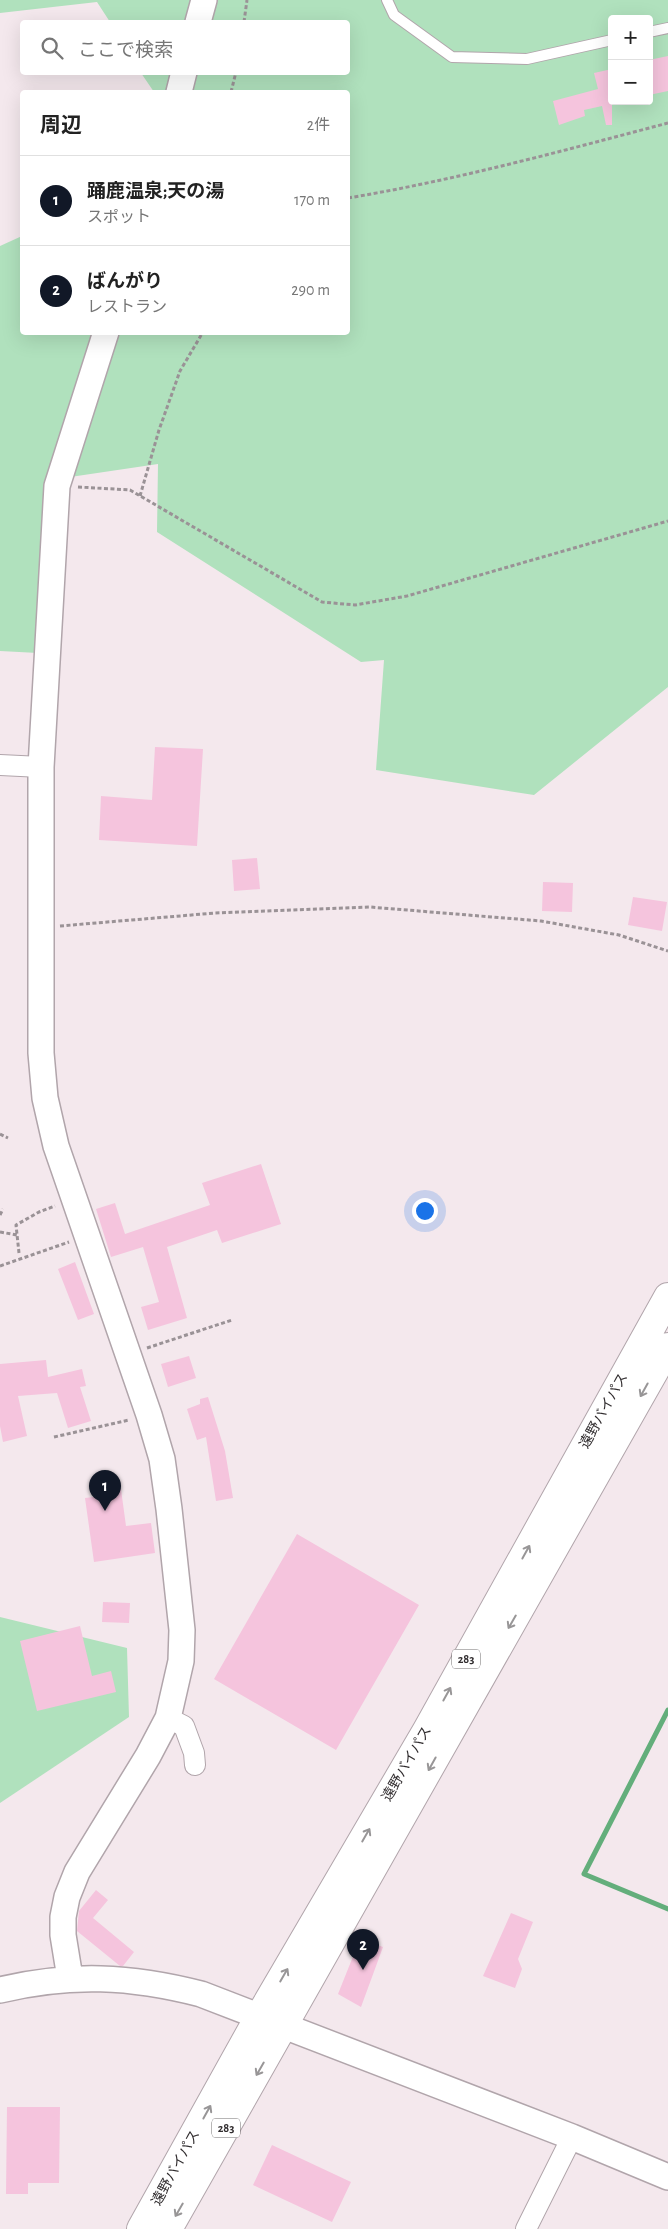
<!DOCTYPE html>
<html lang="ja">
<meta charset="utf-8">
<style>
:root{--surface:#fff;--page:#f2f2f2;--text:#222;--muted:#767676;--line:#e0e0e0;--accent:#111827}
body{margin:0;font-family:"Alegreya Sans","Noto Sans JP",sans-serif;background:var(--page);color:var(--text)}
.controls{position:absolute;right:15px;top:15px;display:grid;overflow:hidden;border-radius:5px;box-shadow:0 5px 20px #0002}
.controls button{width:45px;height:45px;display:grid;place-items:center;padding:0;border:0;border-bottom:1px solid var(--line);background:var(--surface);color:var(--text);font:25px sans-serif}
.you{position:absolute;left:424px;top:1210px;width:18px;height:18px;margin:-12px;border:4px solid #fff;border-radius:50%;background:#1a73e8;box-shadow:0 0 0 8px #1a73e833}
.badge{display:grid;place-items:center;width:32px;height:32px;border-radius:50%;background:var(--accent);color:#fff;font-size:16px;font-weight:700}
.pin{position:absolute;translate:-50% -41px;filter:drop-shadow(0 1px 2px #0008)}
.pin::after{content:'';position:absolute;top:26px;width:18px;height:15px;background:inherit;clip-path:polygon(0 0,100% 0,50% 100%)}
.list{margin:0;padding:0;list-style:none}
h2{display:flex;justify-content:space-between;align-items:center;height:65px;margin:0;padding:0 20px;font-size:21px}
h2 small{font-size:16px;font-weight:400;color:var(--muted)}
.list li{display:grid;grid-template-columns:32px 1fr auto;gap:15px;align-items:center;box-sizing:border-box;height:90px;padding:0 20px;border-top:1px solid var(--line)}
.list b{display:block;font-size:19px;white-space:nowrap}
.list p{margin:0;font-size:16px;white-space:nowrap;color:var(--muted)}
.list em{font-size:16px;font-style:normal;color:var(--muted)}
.icon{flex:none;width:28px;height:28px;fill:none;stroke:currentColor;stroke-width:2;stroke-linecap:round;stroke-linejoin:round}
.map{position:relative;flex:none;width:668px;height:2229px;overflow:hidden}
.search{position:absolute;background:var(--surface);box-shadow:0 5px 20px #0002;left:20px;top:20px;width:330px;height:55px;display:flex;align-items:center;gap:12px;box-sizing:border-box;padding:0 18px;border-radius:5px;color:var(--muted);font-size:19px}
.panel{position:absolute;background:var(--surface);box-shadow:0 5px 20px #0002;left:20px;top:90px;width:330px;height:245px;border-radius:5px}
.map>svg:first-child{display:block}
</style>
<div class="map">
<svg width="668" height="2229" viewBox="0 0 668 2229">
<rect width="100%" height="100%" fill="#f4e8ed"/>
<!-- green -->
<path fill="#b0e1bd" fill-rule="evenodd" d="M0 0H668V687L534 795 376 770 384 660 361 662 157 532 158 464 50 480 38 653 0 651V246L22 236V332H348V92H154L141 73 348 72V22H110L97 2 0 13ZM612 19H649V101H612Z
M0 1617 127 1648 129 1717 0 1803Z"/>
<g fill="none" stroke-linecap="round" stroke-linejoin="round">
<!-- stream -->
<path stroke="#63ae7b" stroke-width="5" d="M668 1710 584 1874 668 1909"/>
</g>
<!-- building -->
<path fill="#f5c4dd" d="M668 56V91L649 95V60Z
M612 69V125H606L602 106 584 110 585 116 559 125 553 101 598 89 594 73Z
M155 747 203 749 197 846 99 840 101 796 152 800Z
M257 858 260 889 234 891 232 860Z
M543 882 573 883 572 912 542 911Z
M633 897 667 902 662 931 628 925Z
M261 1164 281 1224 222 1243 217 1230 167 1247 187 1318 148 1330 141 1307 159 1302 143 1247 111 1257 96 1209 115 1203 125 1234 210 1205 202 1183Z
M75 1262 94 1314 78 1320 58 1269Z
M189 1356 196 1378 168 1387 161 1364Z
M46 1360 48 1377 82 1369 86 1386 80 1387 91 1421 68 1428 57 1393 18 1396 27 1436 3 1442 0 1426V1364Z
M208 1397 225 1451 233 1498 216 1501 206 1437 197 1440 187 1409 200 1404V1399Z
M120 1482 126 1526 151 1523 155 1553 94 1562 85 1498 102 1496 101 1485Z
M297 1534 419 1605 336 1750 214 1679Z
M103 1602 130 1603 129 1623 102 1622Z
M80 1626 92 1676 111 1671 116 1692 37 1711 20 1641Z
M96 1890 108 1900 93 1918 134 1952 123 1966H120L77 1931 79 1911Z
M511 1913 533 1922 518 1959 522 1969 515 1988 483 1976Z
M360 1939 383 1947 361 2007 338 1994Z
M7 2107H60L59 2183H28V2194H6Z
M272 2145 351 2182 332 2222 253 2185Z"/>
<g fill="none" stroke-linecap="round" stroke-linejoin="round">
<!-- service casing -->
<g stroke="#b1a5ab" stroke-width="12">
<path id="service" d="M387 0 394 15 452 57 527 59 612 40
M649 32 668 28"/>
</g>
<!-- minor casing -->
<g stroke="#b1a5ab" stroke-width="22">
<path id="minor" d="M0 765 41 767
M168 1718 184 1726 194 1753 195 1765
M526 2229 572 2137"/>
</g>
<!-- tertiary casing -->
<g stroke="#b1a5ab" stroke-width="28">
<path id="tertiary" d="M198 22 204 0
M179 92 184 72
M70 1978 63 1935V1917L67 1897 77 1872 148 1756 168 1718 181 1661 182 1630 169 1509 162 1459 149 1415 56 1146 45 1098 41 1053V767L57 486 106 332
M0 1990C71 1973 131 1976 201 1994L572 2137 668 2177"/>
</g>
<!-- trunk casing -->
<g stroke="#b1a5ab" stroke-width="30">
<path id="trunk" d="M141 2229 259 2017 427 1730 668 1297
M168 2229 668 1347"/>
</g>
<!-- path -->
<path stroke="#9a9296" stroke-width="3" stroke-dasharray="4 2.5" stroke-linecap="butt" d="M244 22 247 0
M231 92 236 72
M348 198C456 180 562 151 668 123
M78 487 130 490 322 602 355 605 407 596 668 521
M140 496 159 430 180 371 203 332
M60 926 215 913 370 907 541 921 619 935 668 951
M0 1134 8 1138
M0 1215 3 1209
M0 1232 17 1235
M19 1253 16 1225 39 1212 55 1206
M0 1266 69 1242
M147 1348 232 1320
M54 1437 129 1420"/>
<!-- service -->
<use href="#service" stroke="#fff" stroke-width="10"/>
<!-- minor -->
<use href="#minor" stroke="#fff" stroke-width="20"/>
<!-- tertiary -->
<use href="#tertiary" stroke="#fff" stroke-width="25"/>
<!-- trunk -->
<use href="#trunk" stroke="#fff" stroke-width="28"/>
</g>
<!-- one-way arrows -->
<defs><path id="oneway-shaft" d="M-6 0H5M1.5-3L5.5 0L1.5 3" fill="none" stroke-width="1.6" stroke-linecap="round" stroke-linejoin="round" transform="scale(1.25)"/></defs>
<g stroke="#989697">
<use href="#oneway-shaft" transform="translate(644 1390) rotate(119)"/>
<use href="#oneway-shaft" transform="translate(526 1552) rotate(-61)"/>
<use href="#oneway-shaft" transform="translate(512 1622) rotate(120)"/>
<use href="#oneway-shaft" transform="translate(447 1694) rotate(-61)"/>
<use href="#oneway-shaft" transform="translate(432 1764) rotate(119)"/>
<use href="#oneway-shaft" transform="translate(366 1835) rotate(-60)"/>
<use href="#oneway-shaft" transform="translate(284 1975) rotate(-60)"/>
<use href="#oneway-shaft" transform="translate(260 2069) rotate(120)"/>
<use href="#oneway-shaft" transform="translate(207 2112) rotate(-61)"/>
<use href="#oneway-shaft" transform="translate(179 2210) rotate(120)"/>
</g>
<g text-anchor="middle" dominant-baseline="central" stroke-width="5" stroke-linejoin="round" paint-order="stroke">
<!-- shield labels -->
<g fill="#fff" stroke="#6f6c6d" stroke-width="1">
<rect x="452" y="1649.5" width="28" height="19" rx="4"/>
<rect x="212" y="2118.5" width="28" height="19" rx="4"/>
</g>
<g font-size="12" font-weight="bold" fill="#312d2f">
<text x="466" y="1659">283</text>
<text x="226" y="2128">283</text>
</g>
<!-- street labels -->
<g font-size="14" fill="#312d2f" stroke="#fff">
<text transform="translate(604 1411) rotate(-61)">遠野バイパス</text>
<text transform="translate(407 1764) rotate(-60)">遠野バイパス</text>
<text transform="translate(176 2168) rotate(-61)">遠野バイパス</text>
</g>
</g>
</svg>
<div class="controls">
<button>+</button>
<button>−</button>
</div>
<div class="you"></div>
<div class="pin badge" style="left:105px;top:1511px">1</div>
<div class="pin badge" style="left:363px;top:1970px">2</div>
<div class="search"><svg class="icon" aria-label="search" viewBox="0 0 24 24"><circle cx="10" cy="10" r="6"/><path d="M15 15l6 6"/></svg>ここで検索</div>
<section class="panel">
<h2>周辺<small>2件</small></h2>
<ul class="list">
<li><span class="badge">1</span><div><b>踊鹿温泉;天の湯</b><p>スポット</p></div><em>170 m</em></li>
<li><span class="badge">2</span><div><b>ばんがり</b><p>レストラン</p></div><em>290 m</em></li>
</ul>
</section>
</div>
